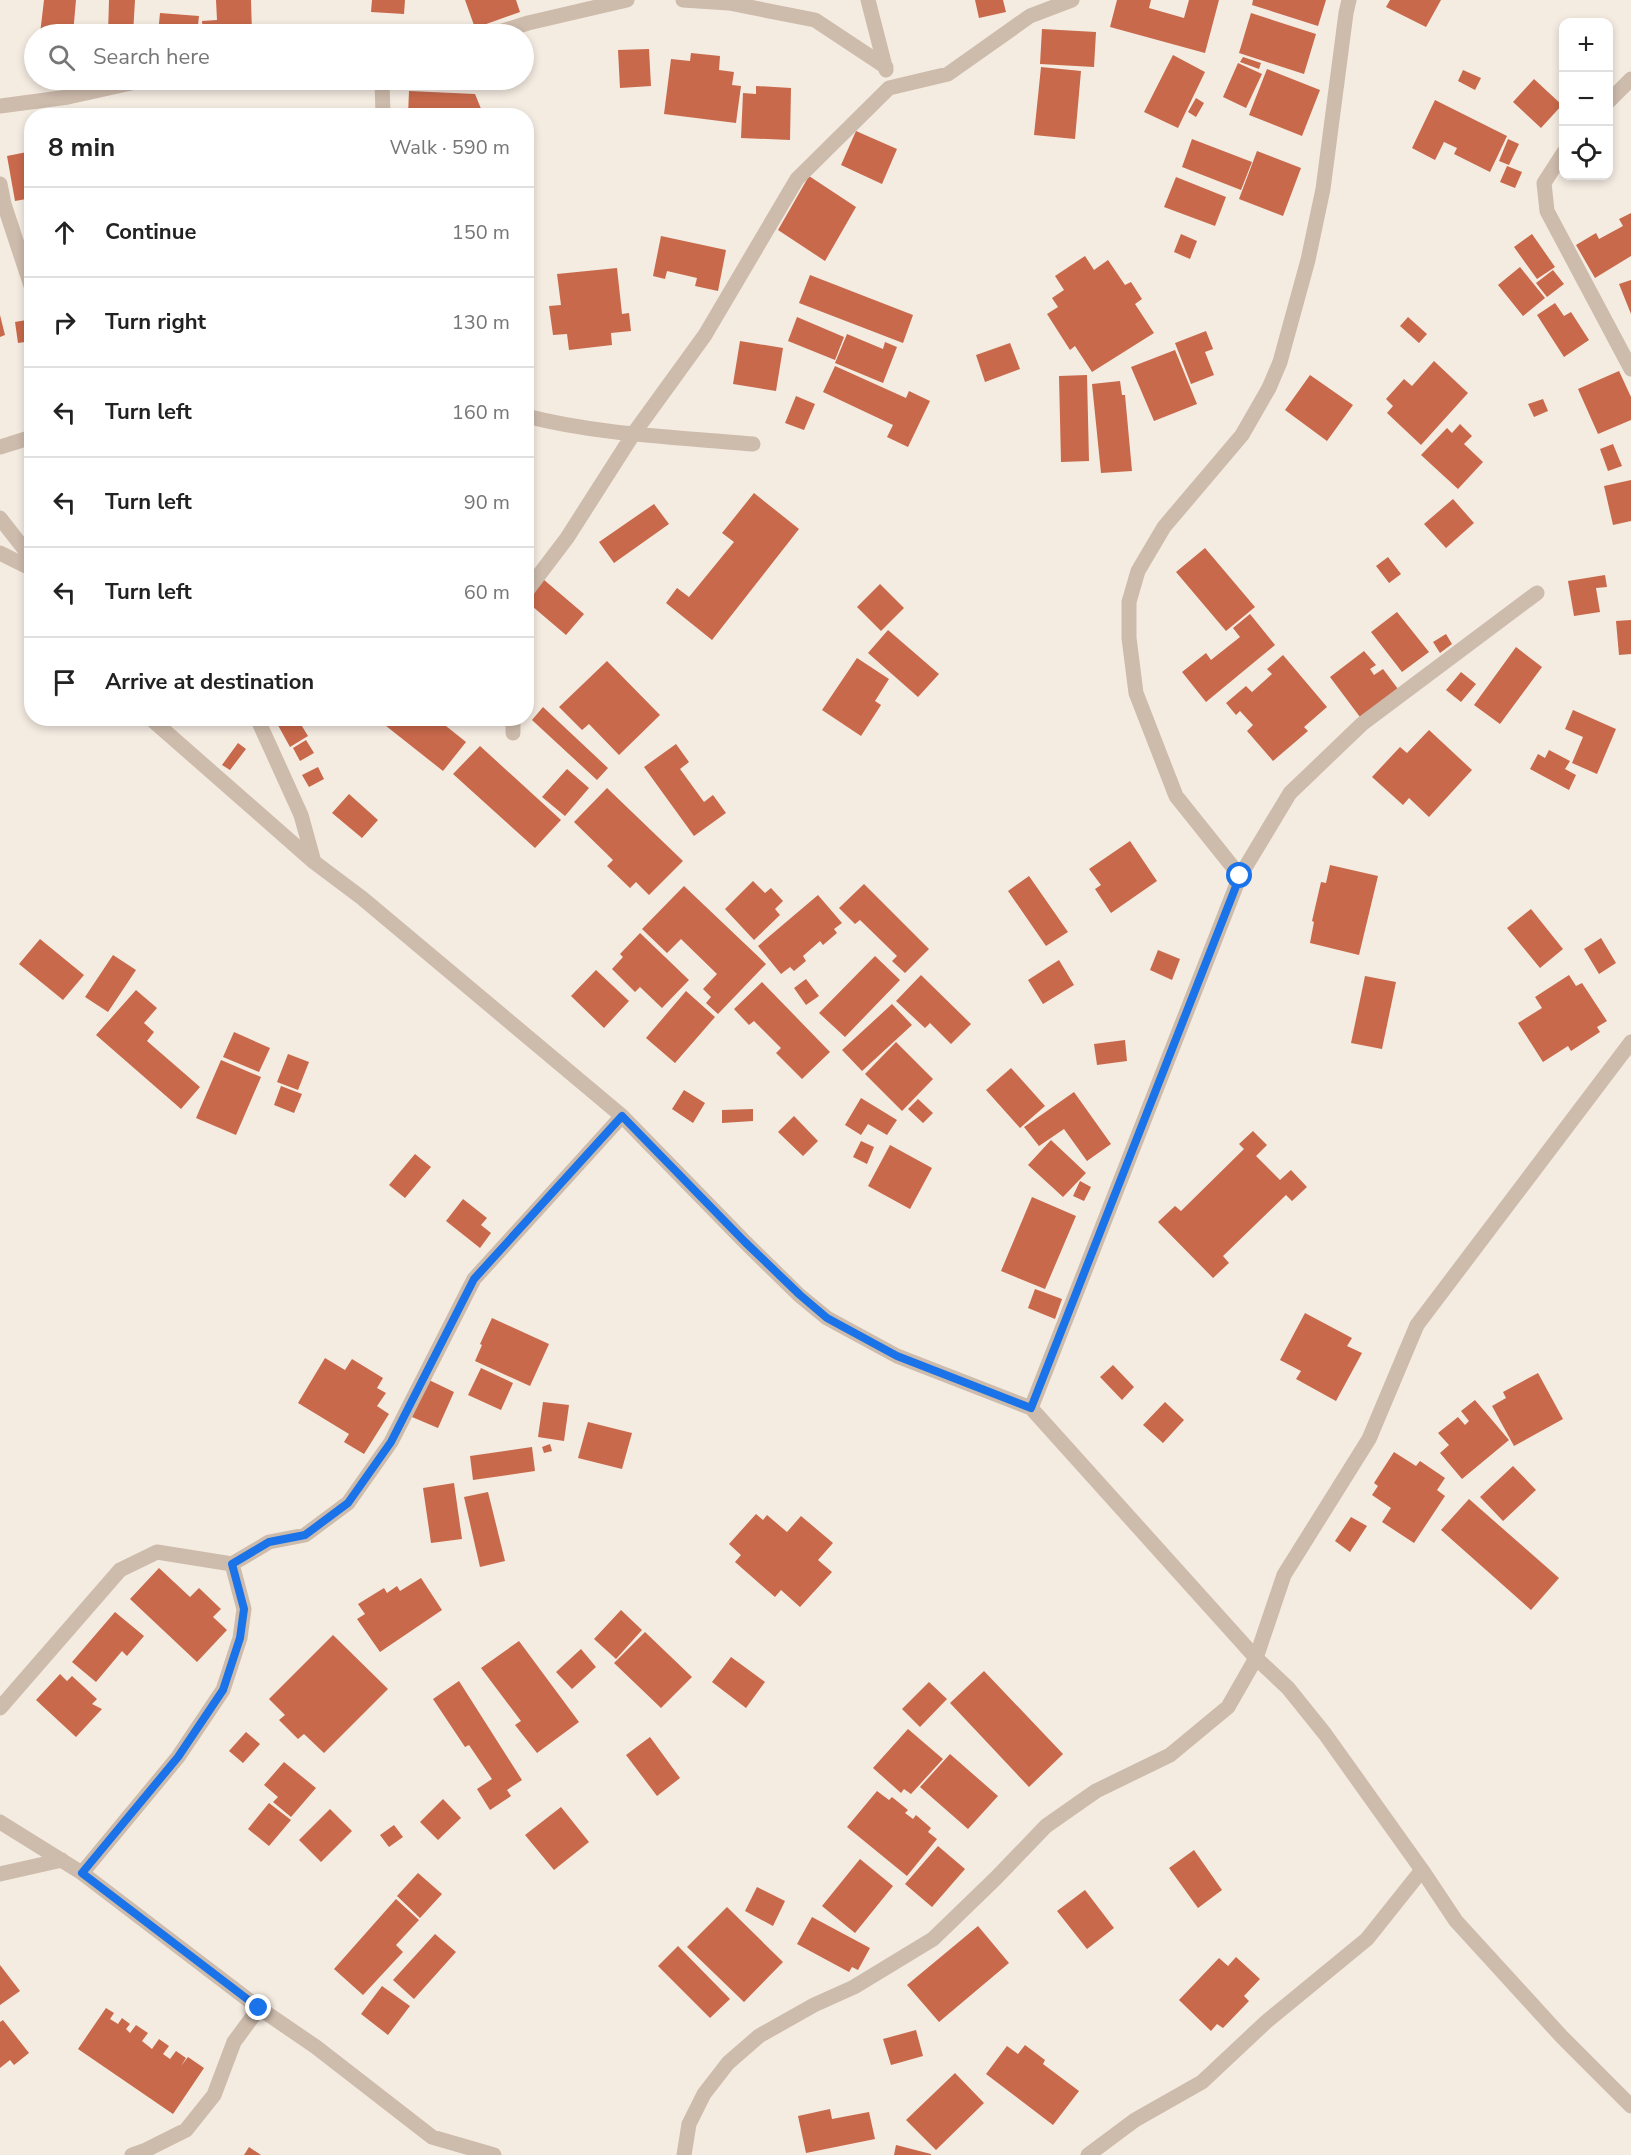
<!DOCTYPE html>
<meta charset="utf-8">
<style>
:root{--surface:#fff;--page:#f6f6f6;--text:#222;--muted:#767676;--line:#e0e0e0}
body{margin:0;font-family:"Nunito Sans",sans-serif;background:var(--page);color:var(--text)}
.controls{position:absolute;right:18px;top:18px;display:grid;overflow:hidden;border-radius:12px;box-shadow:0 3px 9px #0003}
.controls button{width:54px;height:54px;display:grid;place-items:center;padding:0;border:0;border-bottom:2px solid var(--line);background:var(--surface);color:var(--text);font:30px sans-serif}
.stop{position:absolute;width:18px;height:18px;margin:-14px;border:4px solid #1a73e8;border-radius:50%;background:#fff}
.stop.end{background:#1a73e8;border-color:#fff;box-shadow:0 2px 6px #0008}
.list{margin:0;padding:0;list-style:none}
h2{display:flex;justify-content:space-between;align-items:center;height:78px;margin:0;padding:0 24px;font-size:26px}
h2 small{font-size:20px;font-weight:400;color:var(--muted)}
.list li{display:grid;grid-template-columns:39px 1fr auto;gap:18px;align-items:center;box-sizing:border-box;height:90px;padding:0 24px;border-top:2px solid var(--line)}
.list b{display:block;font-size:22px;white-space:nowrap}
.list em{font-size:20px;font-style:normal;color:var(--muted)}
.icon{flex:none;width:33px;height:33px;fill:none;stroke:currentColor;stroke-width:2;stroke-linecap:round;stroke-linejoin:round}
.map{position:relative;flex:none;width:1631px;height:2155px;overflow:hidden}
.search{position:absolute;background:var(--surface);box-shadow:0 3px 9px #0003;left:24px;top:24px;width:510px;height:66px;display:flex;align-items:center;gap:15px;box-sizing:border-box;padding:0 21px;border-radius:33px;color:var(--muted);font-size:22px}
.panel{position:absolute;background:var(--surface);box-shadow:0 3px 9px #0003;left:24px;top:108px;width:510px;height:618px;border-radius:24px}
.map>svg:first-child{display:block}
</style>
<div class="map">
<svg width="1631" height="2155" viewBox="0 0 1631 2155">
<rect width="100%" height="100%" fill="#f4ebe1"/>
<!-- building -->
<path fill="#c8694b" d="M44 0H76L73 34H40Z
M109 0H135L133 34H108Z
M216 0H251L252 34H203L202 21 217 20Z
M372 0H405L404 14 371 12Z
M465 0H516L520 12 475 28Z
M975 0H1003L1006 12 979 18Z
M1117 0H1151L1149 8 1184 18 1189 0H1219L1205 53 1110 27Z
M1253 0H1326L1318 26 1252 5Z
M1390 0H1441L1426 27 1386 7Z
M160 13 199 16 197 34H158Z
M1251 13 1316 34 1304 74 1239 53Z
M1042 29 1096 32 1094 67 1040 64Z
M649 49 651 86 620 88 618 50Z
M691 53 720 56 719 70 734 72 732 85 741 86 736 123 664 114 671 59 690 61Z
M1173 55 1205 72 1178 128 1144 112Z
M1243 57 1261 63 1259 69 1240 62Z
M1238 63 1262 74 1246 108 1223 97Z
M1041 67 1081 71 1075 139 1034 135Z
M1267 69 1320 90 1302 136 1249 115Z
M1463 70 1481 78 1475 90 1458 81Z
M1534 79 1562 105 1541 128 1513 102Z
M756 86 791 88 790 140 741 138 743 93 756 94Z
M409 91 475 94 484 116H408Z
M1196 98 1204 103 1196 117 1188 112Z
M1435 100 1507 136 1490 172 1454 154 1457 148 1444 142 1435 160 1412 148Z
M155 112 177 113V116H155Z
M856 131 897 149 882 184 841 165Z
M1192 139 1252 162 1241 190 1182 167Z
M1508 139 1519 144 1509 165 1499 161Z
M32 151V198L15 201 7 156Z
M1257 151 1301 168 1283 216 1239 199Z
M1507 166 1522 172 1515 188 1500 182Z
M809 176 856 207 825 261 778 230Z
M1176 177 1226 197 1215 226 1164 207Z
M1631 213V256L1595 278 1576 245 1596 233 1599 239 1623 226 1619 219Z
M1181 234 1197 241 1190 259 1174 252Z
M1532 234 1555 267 1537 279 1514 247Z
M661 236 726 250 718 291 695 286 697 278 667 271 665 279 653 276Z
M1085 256 1094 270 1108 260 1125 285 1131 282 1142 299 1135 304 1154 333 1092 372 1075 346 1070 350 1047 314 1058 307 1052 298 1064 290 1055 276Z
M1520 267 1545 298 1523 316 1498 285Z
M617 268 622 314 629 313 631 331 611 333 612 345 569 350 567 334 553 335 549 306 561 305 557 274Z
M1553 270 1564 284 1547 297 1536 283Z
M810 275 913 315 903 343 799 303Z
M1631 280V314L1619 284Z
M1555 303 1564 316 1571 312 1589 340 1564 357 1537 315Z
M0 315 5 335 0 337Z
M797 317 844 337 835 360 788 341Z
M1408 317 1427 334 1419 343 1400 326Z
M32 319V341L18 343 15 322Z
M1206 331 1213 349 1205 352 1214 375 1191 384 1175 343Z
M847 334 883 349 885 342 897 347 883 383 835 363Z
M740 341 783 348 776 391 733 384Z
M1010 343 1020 369 985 382 976 355Z
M1175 350 1197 404 1154 421 1131 367Z
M32 352V369L28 370 24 354Z
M1434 361 1468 393 1421 445 1387 413 1393 406 1386 399 1404 379 1412 386Z
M835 366 906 398 909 391 930 401 908 447 887 437 893 425 823 392Z
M1619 371 1631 397V420L1598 434 1578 389Z
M32 374V391H31L27 375Z
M1087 375 1089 461 1061 462 1059 376Z
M1310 375 1353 405 1327 441 1285 410Z
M1120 381 1122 395H1125L1132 471 1101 473 1092 384Z
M796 396 815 404 804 430 785 423Z
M1543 399 1548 411 1534 417 1528 404Z
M1460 424 1472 436 1464 444 1483 462 1458 489 1421 455 1447 428 1452 433Z
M1613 444 1622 466 1608 471 1600 449Z
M1631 480V521L1613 525 1604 486Z
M754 493 799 529 712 640 666 603 677 588 689 597 734 542 722 533Z
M1453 499 1474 523 1446 548 1424 524Z
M654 504 669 524 614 563 599 542Z
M1205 548 1255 607 1226 631 1176 572Z
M1388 557 1401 574 1389 583 1376 566Z
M1605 575 1607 587 1596 588 1600 612 1574 616 1568 581Z
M543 579 584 614 566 635 526 601V598Z
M880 584 904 608 881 631 857 607Z
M1397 612 1429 652 1402 672 1371 632Z
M1250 614 1275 645 1206 702 1182 672 1206 653 1211 660 1240 637 1233 628Z
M1631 620V654L1619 655 1616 621Z
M888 630 939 674 918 697 868 653Z
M1446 634 1452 644 1440 653 1433 642Z
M1516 647 1542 667 1500 724 1474 705Z
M1364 651 1376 665 1370 669 1374 675 1383 669 1398 689 1360 717 1330 677Z
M1283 655 1327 707 1304 727 1308 731 1273 761 1247 731 1253 725 1240 711 1236 715 1226 703 1246 686 1252 692 1272 674 1267 669Z
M857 658 889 679 875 701 881 705 861 736 822 710Z
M607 661 660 715 619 755 589 724 582 730 559 707Z
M1461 672 1476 684 1461 702 1446 690Z
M543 707 608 768 597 780 532 720Z
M1573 710 1616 729 1597 774 1572 763 1583 737 1565 729Z
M274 718H297L308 736 290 747Z
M376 718H436L466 742 443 771Z
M1429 730 1472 770 1429 817 1409 798 1403 805 1372 777 1400 747 1407 753Z
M306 740 314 753 300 761 293 748Z
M238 743 246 749 230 770 222 765Z
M676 744 689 762 680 769 704 802 713 795 726 813 694 836 644 767Z
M480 746 561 820 535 848 453 774Z
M1549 750 1570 761 1565 769 1576 775 1569 790 1530 769 1538 754 1545 758Z
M318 767 324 779 309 787 302 775Z
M567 769 589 788 565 816 542 797Z
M607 788 683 861 649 895 636 882 630 888 607 866 613 860 574 822Z
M349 794 378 820 362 838 332 813Z
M1130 841 1157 881 1111 913 1095 889 1101 885 1089 869Z
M1330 865 1378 876 1359 955 1310 943 1314 922 1312 921 1321 882 1326 883Z
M1029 876 1068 932 1046 946 1008 891Z
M753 881 765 893 771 888 783 901 775 909 780 915 754 940 725 909Z
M864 884 929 949 905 973 892 961 897 956 860 920 855 924 839 908Z
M684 886 766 964 718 1014 706 1003 711 997 703 989 717 974 681 939 667 953 642 929Z
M818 895 842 923 834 929 837 933 823 945 820 941 803 956 806 961 794 971 790 967 781 974 758 946Z
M1531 909 1563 949 1540 968 1507 928Z
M640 933 689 980 662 1008 640 987 635 992 612 969 623 957 620 954Z
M1601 938 1616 963 1599 974 1584 949Z
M40 939 84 975 63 1000 19 964Z
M1158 950 1180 959 1172 980 1150 970Z
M113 955 136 970 108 1012 85 997Z
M875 956 900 980 845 1037 819 1013Z
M1059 960 1074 985 1043 1004 1028 980Z
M596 970 629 1001 604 1028 571 996Z
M921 975 971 1024 951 1044 930 1023 925 1028 896 1001Z
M1569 975 1576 986 1582 983 1607 1021 1597 1027 1600 1032 1571 1051 1568 1046 1543 1062 1518 1023 1542 1008 1535 997Z
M1365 976 1396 982 1382 1049 1351 1043Z
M806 979 819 996 806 1005 794 988Z
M762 982 830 1052 802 1079 776 1053 781 1048 754 1021 749 1025 734 1009Z
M136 990 157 1008 144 1023 154 1032 147 1041 200 1087 181 1109 96 1035Z
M686 991 715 1017 675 1063 646 1038Z
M892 1004 912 1025 862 1071 842 1050Z
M234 1032 270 1048 259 1072 223 1057Z
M1125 1040 1127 1061 1097 1065 1094 1044Z
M896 1042 933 1079 902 1111 865 1074Z
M288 1054 309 1062 298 1090 277 1082Z
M221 1060 261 1077 236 1135 196 1118Z
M1011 1068 1045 1106 1020 1128 986 1090Z
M281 1086 302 1094 294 1113 274 1105Z
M684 1090 705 1103 693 1123 672 1109Z
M1074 1092 1111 1144 1087 1161 1064 1129 1039 1146 1024 1127Z
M861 1098 897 1120 887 1135 868 1124 861 1135 845 1125Z
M918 1099 933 1113 923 1123 908 1109Z
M753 1109V1121L722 1123V1110Z
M794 1116 818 1141 803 1156 778 1132Z
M1253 1131 1267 1145 1256 1156 1280 1180 1291 1170 1307 1187 1292 1201 1286 1195 1223 1256 1229 1263 1213 1278 1158 1222 1175 1206 1181 1211 1244 1149 1239 1144Z
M1051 1140 1086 1173 1063 1197 1028 1165Z
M861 1141 874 1147 867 1164 853 1157Z
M890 1145 932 1168 910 1209 868 1186Z
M415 1154 431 1167 405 1198 389 1185Z
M1080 1181 1091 1187 1084 1201 1073 1196Z
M1032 1197 1076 1216 1045 1289 1001 1271Z
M463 1199 487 1218 481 1225 491 1233 480 1248 446 1221Z
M1035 1289 1062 1299 1055 1319 1028 1308Z
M1305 1313 1352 1338 1347 1346 1362 1353 1336 1401 1296 1379 1301 1371 1280 1360Z
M492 1318 549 1344 530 1386 475 1361 482 1345 480 1344Z
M325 1358 345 1370 352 1359 383 1378 377 1388 386 1393 377 1406 389 1414 364 1454 344 1442 349 1434 298 1403Z
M1113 1365 1134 1387 1122 1400 1100 1377Z
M481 1368 513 1383 501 1410 468 1395Z
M1538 1373 1563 1419 1514 1446 1492 1406 1506 1398 1503 1392Z
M429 1380 454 1392 438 1428 412 1417Z
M1475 1400 1509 1440 1462 1479 1440 1453 1449 1445 1438 1433 1458 1417 1465 1425 1469 1421 1461 1411Z
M543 1402 569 1405 564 1441 538 1437Z
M1165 1402 1184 1420 1163 1443 1143 1425Z
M588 1422 632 1433 622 1469 578 1458Z
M550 1444 552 1451 544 1453 542 1447Z
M532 1447 535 1471 473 1480 470 1456Z
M1394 1452 1416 1466 1420 1461 1445 1478 1437 1490 1445 1496 1414 1543 1382 1522 1391 1508 1372 1495 1378 1486 1374 1483Z
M1513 1466 1536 1490 1503 1521 1480 1497Z
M454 1483 462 1539 431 1543 423 1488Z
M488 1492 505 1561 480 1567 464 1497Z
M1469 1499 1559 1578 1531 1610 1441 1530Z
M756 1514 763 1520 767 1515 787 1532 801 1516 833 1543 818 1560 832 1572 800 1607 781 1590 775 1597 735 1562 741 1555 729 1544Z
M1351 1517 1367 1526 1350 1552 1335 1541Z
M159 1568 190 1597 199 1588 221 1609 213 1617 227 1630 197 1662 130 1599Z
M421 1578 442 1610 380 1652 357 1619 365 1614 358 1604 384 1588 387 1593 397 1586 400 1591Z
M621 1610 642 1630 616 1659 594 1639Z
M115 1612 144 1636 127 1656 122 1651 96 1682 72 1662Z
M645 1632 692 1677 661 1708 614 1663Z
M333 1635 388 1689 324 1753 304 1734 298 1739 279 1720 285 1715 269 1699Z
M519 1641 579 1722 537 1753 515 1725 521 1721 481 1668Z
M581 1649 596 1667 572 1689 556 1672Z
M731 1657 765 1682 746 1708 712 1682Z
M984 1671 1063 1754 1029 1787 950 1703Z
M60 1674 67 1681 72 1676 97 1699 92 1704 102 1709 76 1737 36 1700Z
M459 1681 522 1780 507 1790 511 1796 490 1810 477 1789 492 1779 469 1745 465 1747 433 1699Z
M929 1682 947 1699 920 1727 902 1709Z
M908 1729 943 1759 911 1794 904 1789 901 1793 873 1768Z
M246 1732 260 1744 243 1763 229 1751Z
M650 1737 680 1778 657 1796 626 1755Z
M950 1754 998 1796 968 1829 920 1787Z
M284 1762 316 1788 291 1817 273 1802 278 1797 264 1785Z
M877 1791 889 1800 892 1797 908 1810 905 1813 913 1819 916 1815 931 1828 928 1832 937 1839 907 1876 847 1827Z
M443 1799 461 1818 438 1840 420 1822Z
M269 1803 291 1820 269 1846 248 1829Z
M561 1807 589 1842 554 1870 525 1835Z
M330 1809 352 1831 321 1862 299 1840Z
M394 1825 403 1837 389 1847 380 1835Z
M938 1846 965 1869 932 1907 905 1884Z
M1194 1850 1222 1890 1198 1908 1169 1868Z
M860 1859 893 1886 855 1933 822 1906Z
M418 1873 442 1894 420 1918 397 1896Z
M757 1887 785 1901 773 1926 745 1911Z
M1085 1890 1114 1928 1087 1949 1057 1911Z
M396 1899 419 1920 396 1945 403 1952 363 1995 334 1969Z
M727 1907 783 1962 744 2002 687 1947Z
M812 1917 870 1948 858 1970 852 1967 849 1972 797 1944Z
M978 1926 1009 1963 939 2022 907 1985Z
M435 1934 456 1952 414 1999 393 1980Z
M678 1946 730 1999 710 2018 658 1966Z
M1236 1957 1260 1979 1244 1996 1249 2001 1223 2028 1217 2024 1211 2031 1179 2000 1219 1958 1228 1966Z
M0 1965 20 1991 0 2005Z
M382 1986 410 2006 388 2035 361 2014Z
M106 2008 114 2013 110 2019 118 2024 122 2018 130 2024 126 2029 130 2033 136 2025 148 2033 142 2041 152 2049 159 2039 169 2046 163 2054 170 2059 176 2051 186 2058 181 2066 188 2057 204 2068 173 2114 78 2049Z
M3 2020 29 2053 14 2065 10 2060 0 2068V2022Z
M916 2030 923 2056 891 2065 883 2039Z
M1025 2045 1045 2060 1043 2064 1079 2091 1053 2125 986 2074 1007 2046 1018 2054Z
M955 2073 984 2103 936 2150 906 2120Z
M830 2109 832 2119 869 2112 875 2139 806 2153 798 2116Z
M896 2145 931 2154V2155H894Z
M249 2147 261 2155H244Z"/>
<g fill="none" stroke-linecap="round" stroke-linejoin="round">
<!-- minor -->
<path stroke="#cdbbac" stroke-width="15" d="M683 0 729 3 815 20 886 67
M868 0 886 70
M493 34 528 23 627 0
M382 80 383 116
M1608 102 1631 79
M0 106 68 97 145 80
M1564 152 1544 183 1547 211 1631 369
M0 184 4 204 32 289
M526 416C600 435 678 437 753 444
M0 447 32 437
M0 518 32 559
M0 553 32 569
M526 592 567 538 634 433 705 335 797 179 889 88 948 74 1030 16 1072 0
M150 718 314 862
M257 718 301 815 314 862 362 898 622 1116 745 1242 799 1295 827 1318 897 1356 1031 1408 1256 1658 1288 1688 1325 1734 1422 1870 1456 1921 1562 2037 1631 2106
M513 733V718
M1240 876 1290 793 1362 724 1537 593
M1031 1408 1240 876 1176 796 1136 693 1129 638V602L1138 571 1164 527 1242 435 1269 388 1280 362 1308 260 1323 189 1346 13 1349 0
M0 1708 120 1570 157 1552 232 1564 269 1542 305 1535 348 1503 391 1442 474 1279 622 1116
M0 1822 82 1873 259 2008 316 2047 432 2137 494 2155
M82 1873 178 1757 223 1690 240 1638 244 1609 232 1564
M0 1874 62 1860
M132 2155 146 2150 186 2130 214 2095 234 2042 259 2008
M684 2155 689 2124 704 2094 728 2063 759 2036 814 2005 854 1987 933 1939 996 1878 1046 1826 1096 1791 1170 1755 1228 1707 1256 1658 1284 1575 1369 1439 1417 1325 1631 1042
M1088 2155 1135 2120 1202 2082 1266 2022 1367 1939 1422 1870"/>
</g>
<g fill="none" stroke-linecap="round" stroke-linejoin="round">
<!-- route -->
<path stroke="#1a73e8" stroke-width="8" d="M259 2008 82 1873 178 1757 223 1690 240 1638 244 1609 232 1564 269 1542 305 1535 348 1503 391 1442 474 1279 622 1116 745 1242 800 1295 827 1318 897 1356 1031 1408 1240 876"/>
</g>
</svg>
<div class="controls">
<button>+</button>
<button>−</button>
<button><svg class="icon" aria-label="locate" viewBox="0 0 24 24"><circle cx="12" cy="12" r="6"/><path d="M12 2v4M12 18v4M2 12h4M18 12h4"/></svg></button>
</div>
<div class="stop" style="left:1240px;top:876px"></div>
<div class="stop end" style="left:259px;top:2008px"></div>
<div class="search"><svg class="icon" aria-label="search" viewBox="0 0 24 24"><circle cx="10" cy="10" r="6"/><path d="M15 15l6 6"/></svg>Search here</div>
<section class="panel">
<h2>8 min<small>Walk · 590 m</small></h2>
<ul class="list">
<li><svg class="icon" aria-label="ahead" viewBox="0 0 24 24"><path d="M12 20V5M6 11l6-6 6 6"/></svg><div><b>Continue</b></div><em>150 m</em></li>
<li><svg class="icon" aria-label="right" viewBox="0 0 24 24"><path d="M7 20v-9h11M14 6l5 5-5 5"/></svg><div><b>Turn right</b></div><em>130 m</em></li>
<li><svg class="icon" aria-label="left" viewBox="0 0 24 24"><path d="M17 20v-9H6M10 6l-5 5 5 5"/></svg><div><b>Turn left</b></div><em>160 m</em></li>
<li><svg class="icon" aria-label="left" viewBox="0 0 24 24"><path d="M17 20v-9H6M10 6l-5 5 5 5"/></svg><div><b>Turn left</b></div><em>90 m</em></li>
<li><svg class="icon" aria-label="left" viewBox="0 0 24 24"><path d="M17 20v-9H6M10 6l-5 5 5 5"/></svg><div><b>Turn left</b></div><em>60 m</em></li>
<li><svg class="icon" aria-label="arrive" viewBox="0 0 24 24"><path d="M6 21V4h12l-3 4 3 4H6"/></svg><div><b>Arrive at destination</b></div></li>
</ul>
</section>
</div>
